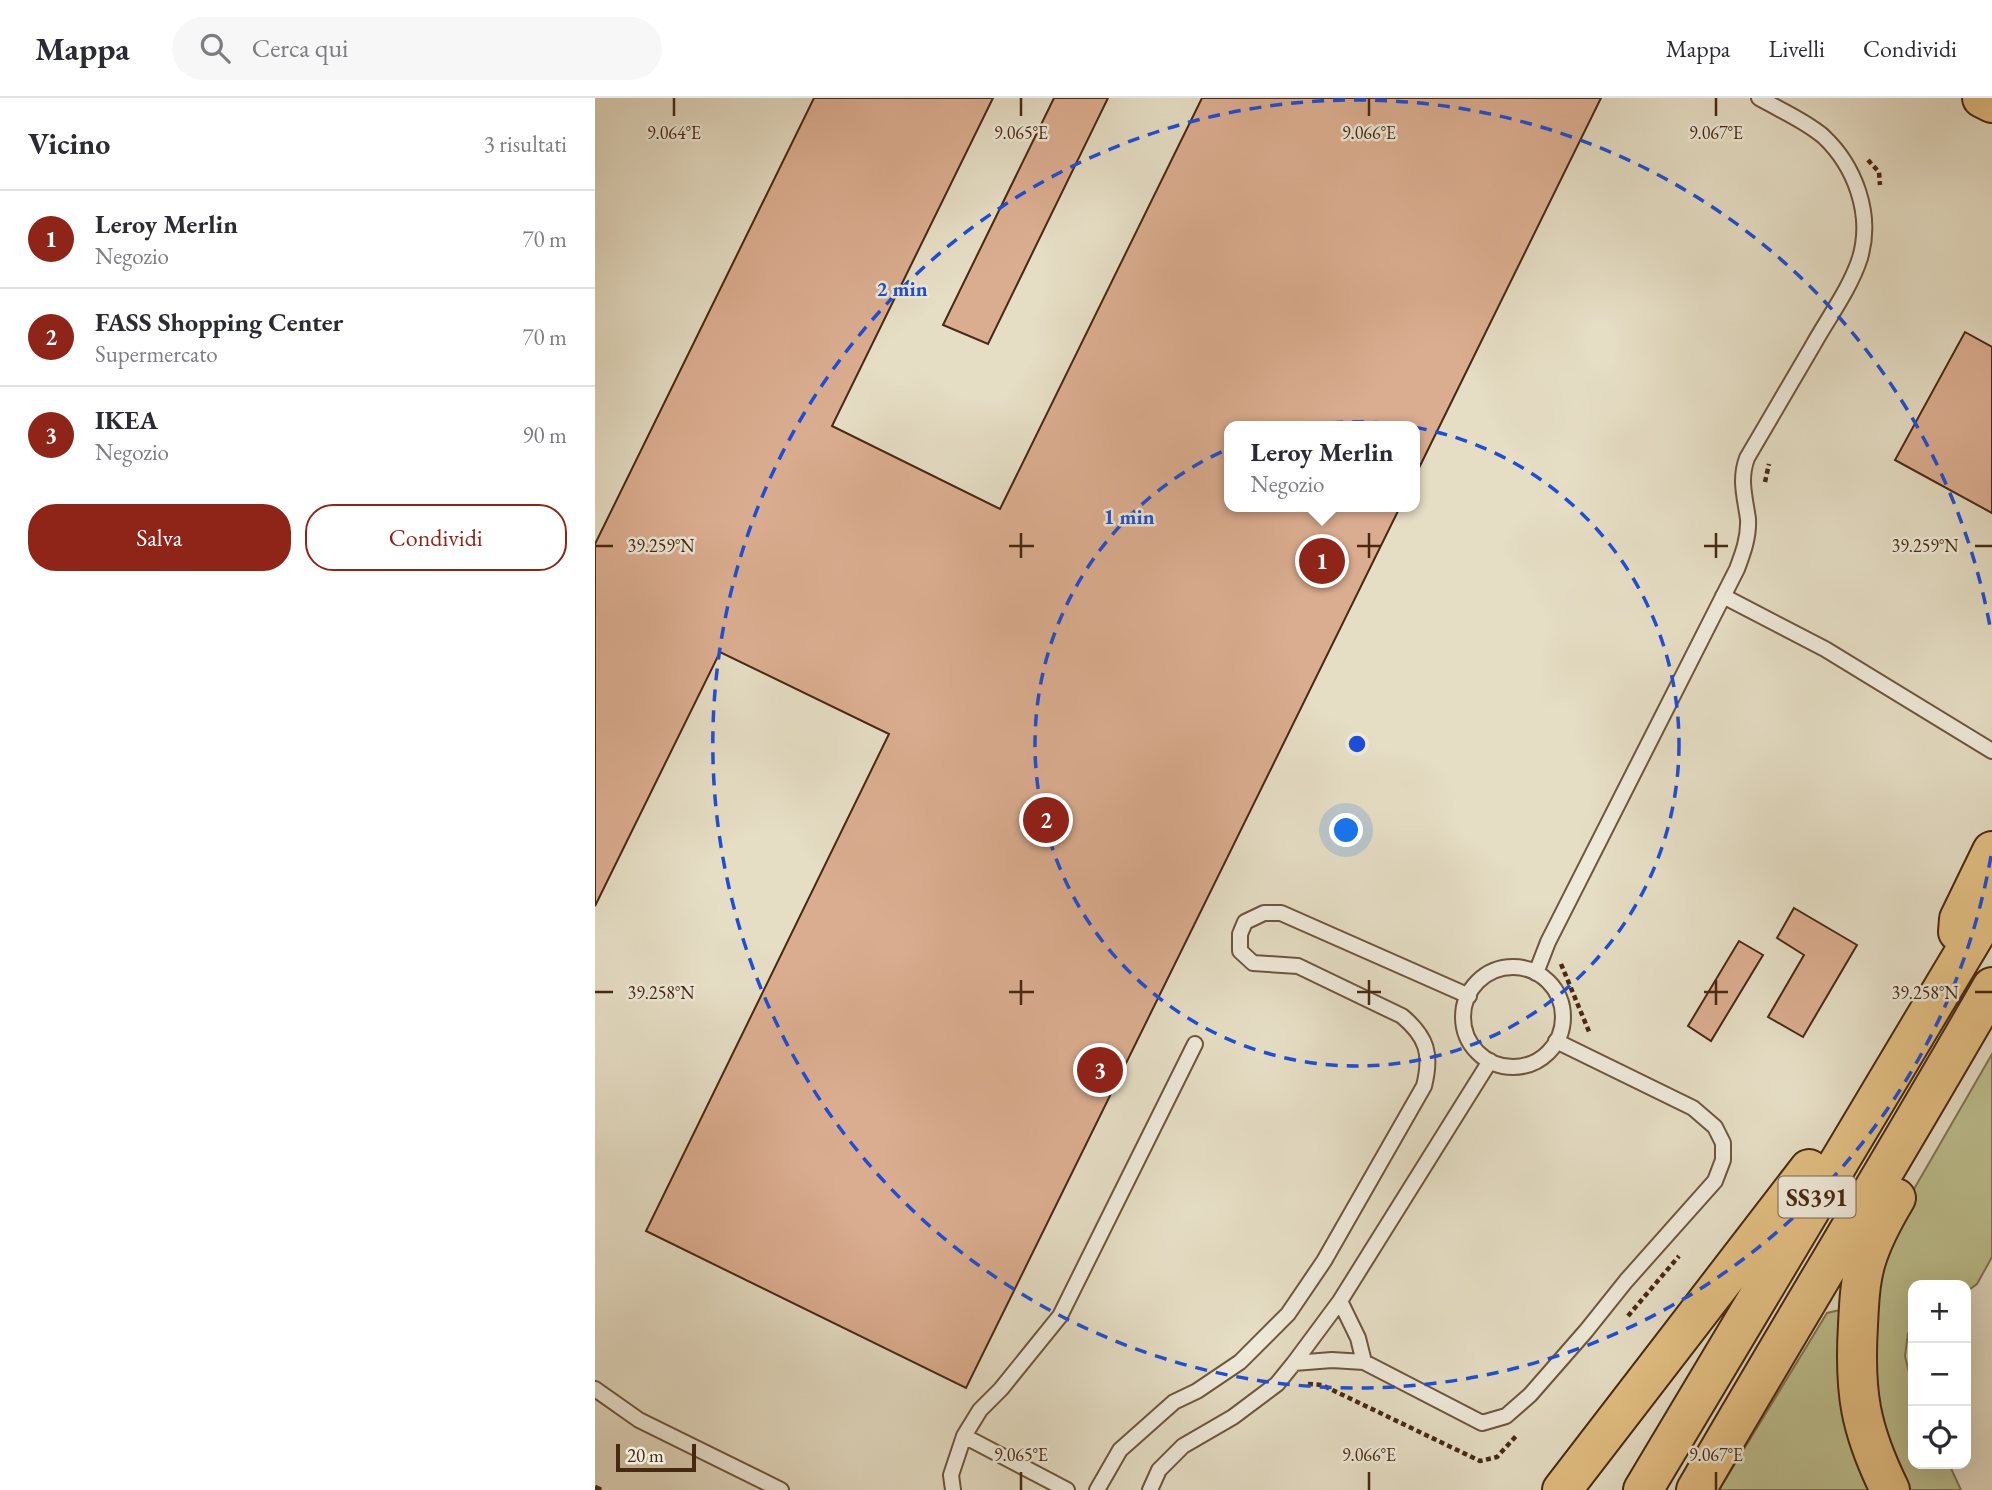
<!DOCTYPE html>
<html lang="it">
<meta charset="utf-8">
<style>
:root{--surface:#fff;--page:#f7f7f7;--text:#2b2b33;--muted:#7c7c81;--line:#e1e1e2;--accent:#8f2418}
body{margin:0;font-family:"EB Garamond",serif;background:var(--page);color:var(--text)}
.controls{position:absolute;right:21px;bottom:21px;display:grid;overflow:hidden;border-radius:14px;box-shadow:0 7px 28px #0002}
.controls button{width:63px;height:63px;display:grid;place-items:center;padding:0;border:0;border-bottom:2px solid var(--line);background:var(--surface);color:var(--text);font:35px sans-serif}
.scale{position:absolute;left:21px;bottom:18px;width:80px;box-sizing:border-box;padding-left:7px;border:4px solid #472811;border-top:0;font-size:19px;line-height:24px;white-space:nowrap;color:#472811;-webkit-text-stroke:5px #eee9d9;paint-order:stroke}
.you{position:absolute;left:752px;top:733px;width:24px;height:24px;margin:-18px;border:5px solid #fff;border-radius:50%;background:#1a73e8;box-shadow:0 0 0 10px #1a73e833}
.badge{display:grid;place-items:center;width:46px;height:46px;border-radius:50%;background:var(--accent);color:#fff;font-size:23px;font-weight:700}
.pin{position:absolute;translate:-50% -50%;border:4px solid #fff;box-shadow:0 2px 7px #0006}
.popup{position:absolute;left:629px;top:323px;width:196px;height:91px;box-sizing:border-box;display:grid;place-content:center;border-radius:14px;background:var(--surface);filter:drop-shadow(0 2px 5px #0005);font-size:23px;white-space:nowrap;color:var(--muted)}
.popup b{font-size:26px;color:var(--text)}
.popup::after{content:'';position:absolute;left:50%;top:100%;margin-left:-14px;border:14px solid transparent;border-top-color:var(--surface)}
.list{margin:0;padding:0;list-style:none}
h2{display:flex;justify-content:space-between;align-items:center;height:91px;margin:0;padding:0 28px;font-size:30px}
h2 small{font-size:23px;font-weight:400;color:var(--muted)}
.list li{display:grid;grid-template-columns:46px 1fr auto;gap:21px;align-items:center;box-sizing:border-box;height:98px;padding:0 28px;border-top:2px solid var(--line)}
.list b{display:block;font-size:26px;white-space:nowrap}
.list p{margin:0;font-size:23px;white-space:nowrap;color:var(--muted)}
.list em{font-size:23px;font-style:normal;color:var(--muted)}
.actions{display:flex;gap:14px;padding:21px 28px}
.actions a{flex:1;padding:16px 0;border:2px solid var(--accent);border-radius:28px;text-align:center;font-size:24px;color:var(--accent)}
.actions .main{background:var(--accent);color:#fff}
.icon{flex:none;width:38px;height:38px;fill:none;stroke:currentColor;stroke-width:2;stroke-linecap:round;stroke-linejoin:round}
.map{position:relative;flex:none;width:1397px;height:1392px;overflow:hidden}
header{display:flex;align-items:center;gap:42px;box-sizing:border-box;height:98px;padding:0 35px;background:var(--surface);border-bottom:2px solid var(--line)}
header strong{font-size:33px}
nav{display:flex;gap:38px;margin-inline-start:auto;font-size:24px}
.search{width:490px;height:63px;background:var(--page);display:flex;align-items:center;gap:18px;box-sizing:border-box;padding:0 24px;border-radius:38px;color:var(--muted);font-size:26px}
main{display:flex}
aside{flex:1;background:var(--surface)}
.map>svg:first-child{display:block}
</style>
<header>
<strong>Mappa</strong>
<div class="search"><svg class="icon" aria-label="search" viewBox="0 0 24 24"><circle cx="10" cy="10" r="6"/><path d="M15 15l6 6"/></svg>Cerca qui</div>
<nav><a>Mappa</a><a>Livelli</a><a>Condividi</a></nav>
</header>
<main>
<aside>
<h2>Vicino<small>3 risultati</small></h2>
<ul class="list">
<li><span class="badge">1</span><div><b>Leroy Merlin</b><p>Negozio</p></div><em>70 m</em></li>
<li><span class="badge">2</span><div><b>FASS Shopping Center</b><p>Supermercato</p></div><em>70 m</em></li>
<li><span class="badge">3</span><div><b>IKEA</b><p>Negozio</p></div><em>90 m</em></li>
</ul>
<div class="actions"><a class="main">Salva</a><a>Condividi</a></div>
</aside>
<div class="map">
<svg width="1397" height="1392" viewBox="0 0 1397 1392">
<rect width="100%" height="100%" fill="#e5ddc4"/>
<filter id="stains"><feTurbulence type="fractalNoise" baseFrequency=".00286" numOctaves="4"/><feColorMatrix values="0 0 0 0 .2 0 0 0 0 .09 0 0 0 0 .02 0 0 0 .5 -.17"/></filter>
<radialGradient id="worn" r=".72"><stop offset=".6" stop-color="#630" stop-opacity="0"/><stop offset="1" stop-color="#630" stop-opacity=".3"/></radialGradient>
<!-- green -->
<path fill="#bdbf8f" stroke="#827450" stroke-width="2" d="M1397 956V1159L1382 1186 1371 1194V1187H1318V1231L1313 1235 1310 1258 1318 1291V1366H1354L1366 1392H1314L1287 1335 1273 1243 1297 1129Z
M1245 1212 1282 1392H1124L1232 1215Z"/>
<!-- building -->
<path fill="#dbad90" stroke="#472811" stroke-width="2" d="M219 0H398L237 328 405 411 607 0H1006L820 378V328H634V409H805L371 1290 51 1133 294 636 125 554 0 808V446Z
M459 0H513L393 246 348 227Z
M1370 234 1397 249V415L1300 362Z
M1199 810 1262 847 1208 939 1173 919 1209 857 1182 840Z
M1144 843 1168 857 1116 943 1093 928Z"/>
<g fill="none" stroke-linecap="round" stroke-linejoin="round">
<!-- lane casing -->
<g stroke="#6e553e" stroke-width="18">
<path id="lane" d="M1128 498 1230 551 1397 653
M868 919a50 50 0 1 1 100 0a50 50 0 1 1-100 0Z
M941 875 953 844 1142 471C1148 455 1154 439 1153 421 1150 399 1144 382 1152 360 1174 323 1195 286 1217 249 1233 220 1255 191 1265 160 1278 116 1260 68 1228 38 1209 22 1185 12 1164 0
M745 1203 763 1240 769 1264
M699 1265 737 1262 769 1264 887 1325 911 1318 935 1297 991 1233 1031 1183 1120 1083 1128 1062V1045L1120 1029 1098 1010 961 943
M0 1291 44 1322 186 1392
M369 1338 472 1392
M358 1392 356 1377 369 1338 385 1312 406 1291 465 1218 600 946
M502 1392 525 1352 579 1304 602 1293 645 1264 693 1216 729 1163 829 988C837 956 832 939 807 918L703 868 658 865 645 853V836L650 824 669 815H686L874 898
M555 1392 564 1372 588 1348 638 1319 682 1286 699 1265 745 1203 895 963"/>
</g>
<!-- highway casing -->
<g stroke="#472811" stroke-width="42">
<path id="highway" d="M1387 0 1397 5
M1363 834 1364 821 1397 753
M967 1392 1214 1071
M1048 1392 1397 808
M1101 1392C1198 1224 1300 1058 1397 889
M1295 1392C1265 1331 1259 1294 1263 1227 1264 1205 1265 1183 1271 1163 1278 1140 1289 1120 1301 1100"/>
</g>
<!-- path -->
<path stroke="#472811" stroke-width="4.5" stroke-dasharray="5 3.5" stroke-linecap="butt" d="M1273 62 1284 74 1285 87
M1170 384 1174 366
M966 866 995 936
M1033 1218 1084 1158
M713 1286 727 1287 885 1363 902 1359 922 1337"/>
<!-- lane -->
<use href="#lane" stroke="#eee9d9" stroke-width="14"/>
<!-- highway -->
<use href="#highway" stroke="#e2be82" stroke-width="38"/>
<!-- rail -->
<path stroke="#472811" stroke-width="5" stroke-dasharray="12 12" stroke-linecap="butt" d="M0 1389 6 1392"/>
</g>
<!-- ticks -->
<path fill="none" stroke="#472811" stroke-width="2.5" d="M79 0V18M426 0V18M774 0V18M1121 0V18M426 435V460M774 435V460M1121 435V460M0 448H18M414 448H439M762 448H786M1109 448H1133M1380 448H1397M426 882V907M774 882V907M1121 882V907M0 894H18M414 894H439M762 894H786M1109 894H1133M1380 894H1397M426 1374V1392M774 1374V1392M1121 1374V1392"/>
<!-- distance rings -->
<g fill="none" stroke="#1d4ed8" stroke-width="3.5" stroke-dasharray="12 9">
<circle cx="762" cy="646" r="322"/>
<path d="M1396 758A644 644 0 1 1 1396 534"/>
</g>
<g text-anchor="middle" dominant-baseline="central" stroke-width="5" stroke-linejoin="round" paint-order="stroke">
<!-- shield labels -->
<rect fill="#eee9d9" stroke="#79624d" stroke-width="2" x="1183.5" y="1078.5" width="77" height="41" rx="5"/>
<g font-size="24" font-weight="bold" fill="#472811">
<text x="1222" y="1099">SS391</text>
</g>
</g>
<g font-size="18" text-anchor="middle" fill="#472811" stroke="#eee9d9" stroke-width="5" stroke-linejoin="round" paint-order="stroke">
<text x="79" y="41">9.064°E</text>
<text x="426" y="41">9.065°E</text>
<text x="774" y="41">9.066°E</text>
<text x="1121" y="41">9.067°E</text>
<text x="66" y="454">39.259°N</text>
<text x="1330" y="454">39.259°N</text>
<text x="66" y="901">39.258°N</text>
<text x="1330" y="901">39.258°N</text>
<text x="426" y="1363">9.065°E</text>
<text x="774" y="1363">9.066°E</text>
<text x="1121" y="1363">9.067°E</text>
</g>
<circle cx="762" cy="646" r="10" fill="#1d4ed8" stroke="#eee9d9" stroke-width="3.5"/>
<g font-size="21" text-anchor="middle" font-weight="bold" fill="#1d4ed8" stroke="#eee9d9" stroke-width="5" stroke-linejoin="round" paint-order="stroke">
<text x="307" y="198">2 min</text>
<text x="534" y="426">1 min</text>
</g>
<rect width="100%" height="100%" filter="url(#stains)"/>
<rect width="100%" height="100%" fill="url(#worn)"/>
</svg>
<div class="controls">
<button>+</button>
<button>−</button>
<button><svg class="icon" aria-label="locate" viewBox="0 0 24 24"><circle cx="12" cy="12" r="6"/><path d="M12 2v4M12 18v4M2 12h4M18 12h4"/></svg></button>
</div>
<div class="scale">20 m</div>
<div class="you"></div>
<div class="pin badge" style="left:727px;top:463px">1</div>
<div class="popup"><b>Leroy Merlin</b>Negozio</div>
<div class="pin badge" style="left:451px;top:722px">2</div>
<div class="pin badge" style="left:505px;top:972px">3</div>
</div>
</main>
